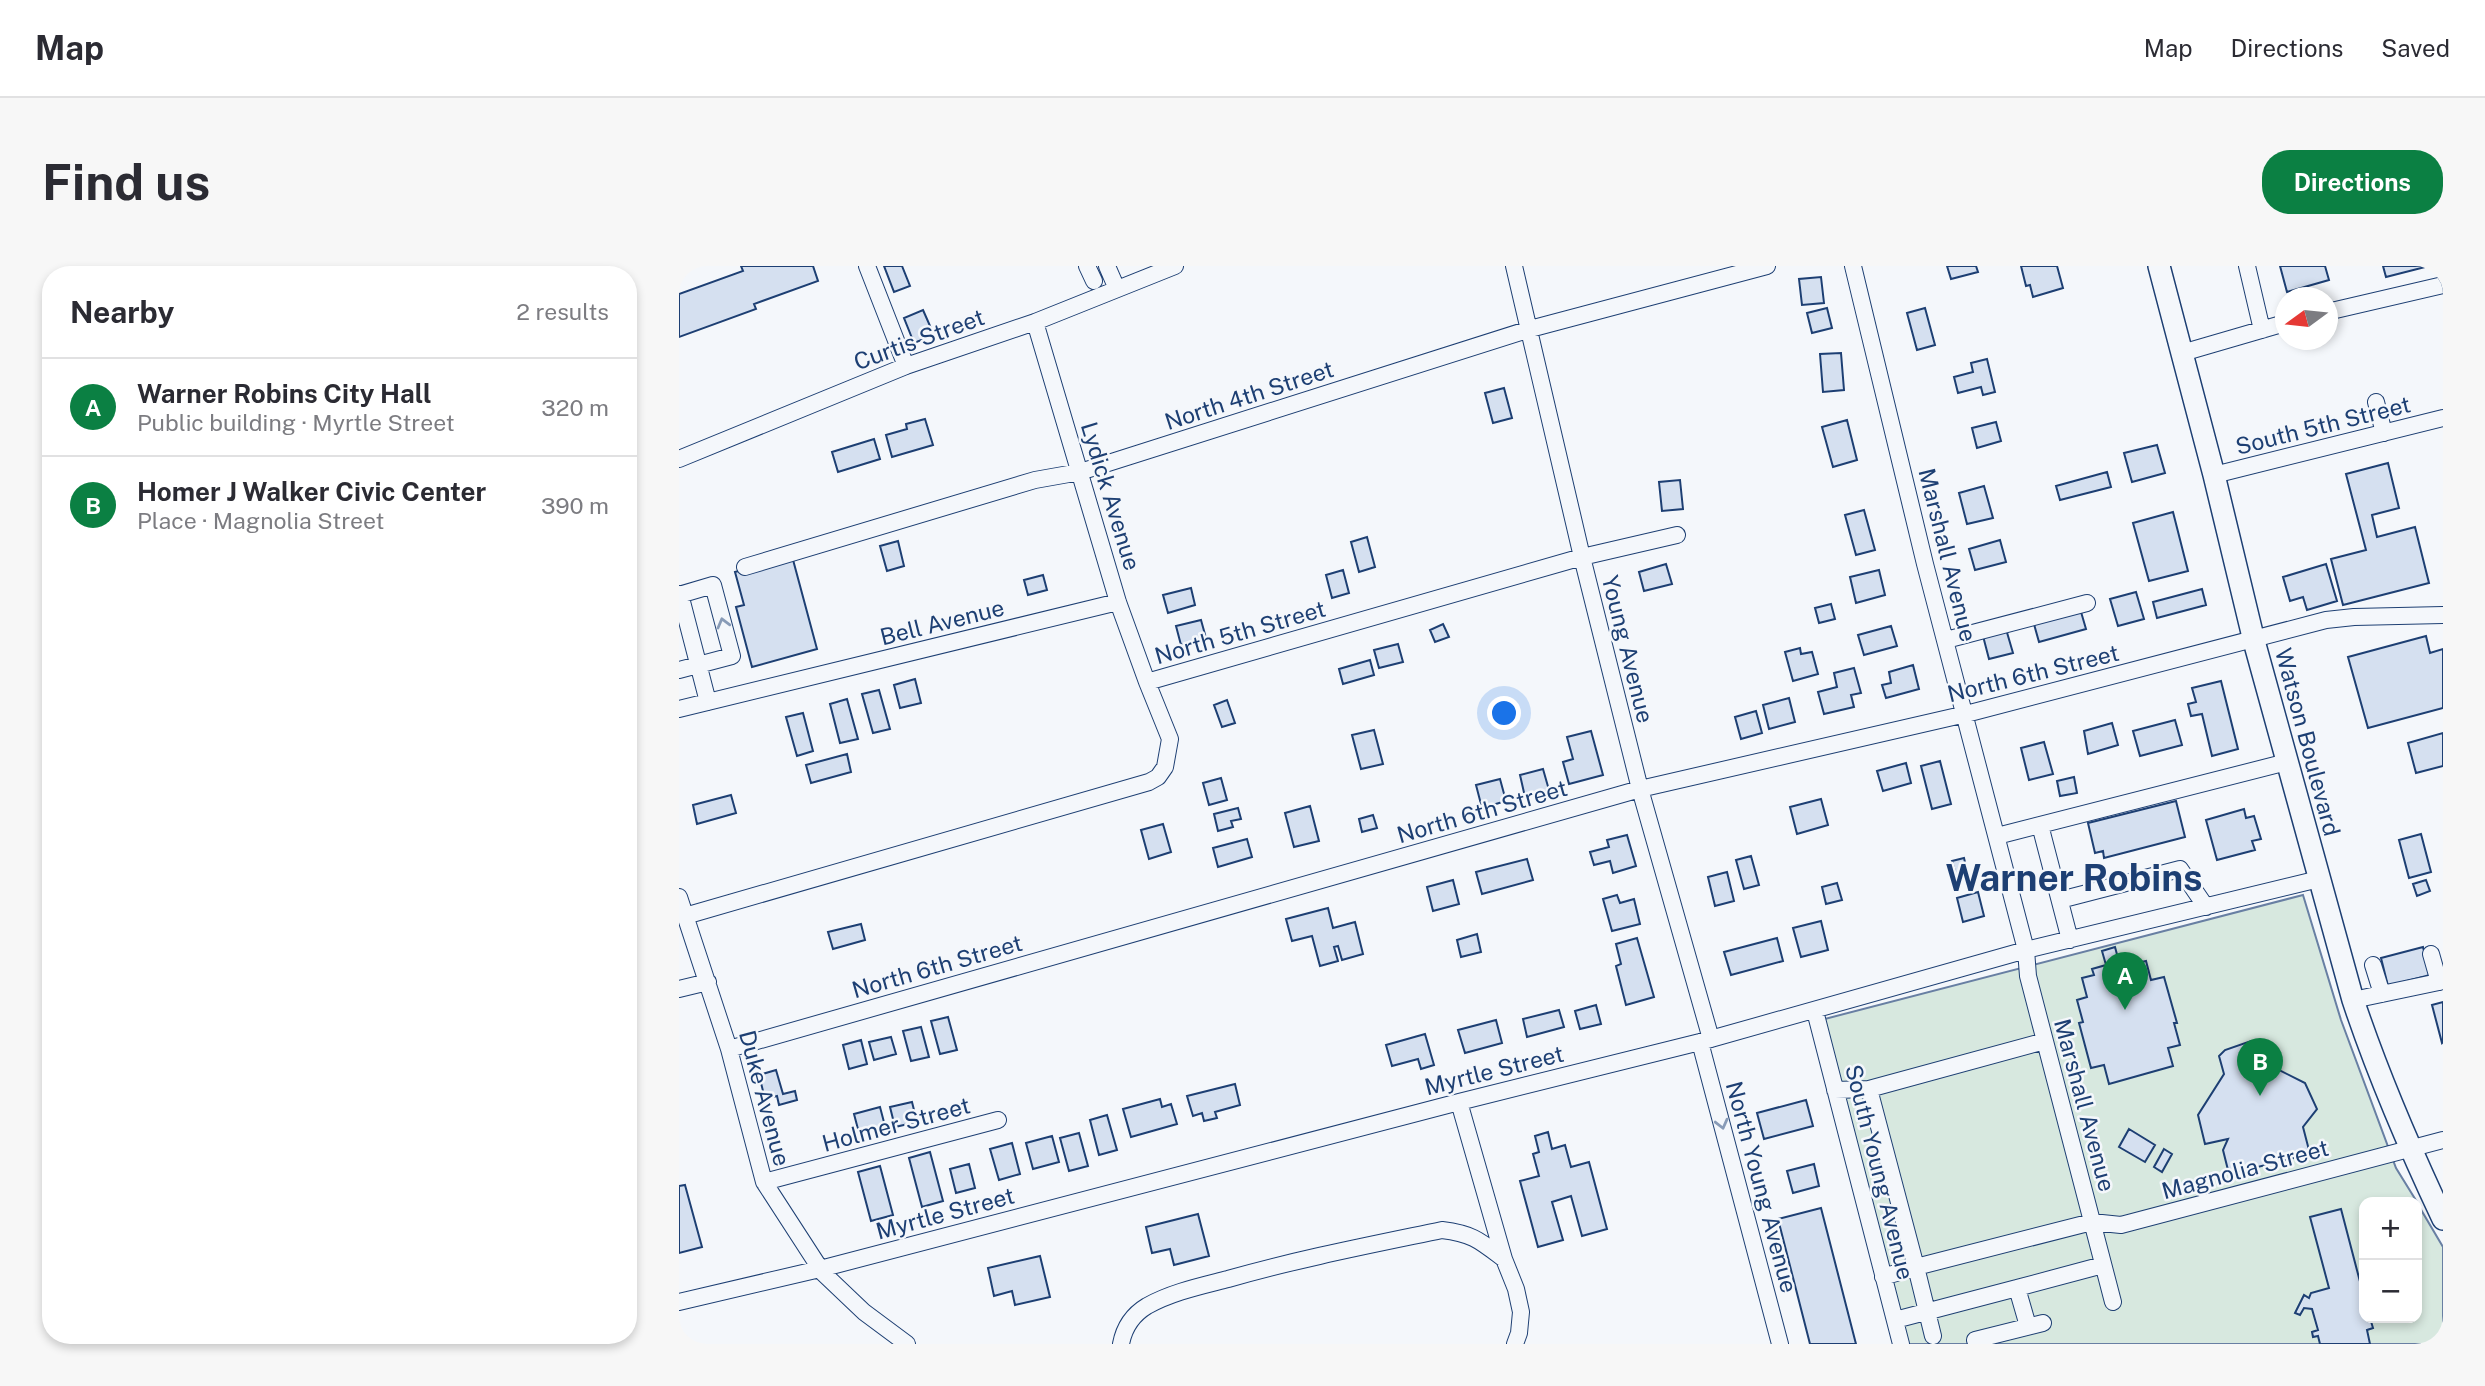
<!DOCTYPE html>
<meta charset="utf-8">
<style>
:root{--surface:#fff;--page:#f7f7f7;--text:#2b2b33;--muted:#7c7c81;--line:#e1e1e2;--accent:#0b8043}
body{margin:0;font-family:"Public Sans",sans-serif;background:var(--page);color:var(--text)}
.controls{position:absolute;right:21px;bottom:21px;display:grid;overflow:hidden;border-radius:14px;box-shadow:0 4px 10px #0003}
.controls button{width:63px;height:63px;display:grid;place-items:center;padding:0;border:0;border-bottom:2px solid var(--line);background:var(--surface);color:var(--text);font:35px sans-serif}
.compass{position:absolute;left:1596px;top:21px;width:63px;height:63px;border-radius:50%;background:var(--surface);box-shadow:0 4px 10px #0003;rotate:255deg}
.you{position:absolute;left:826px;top:448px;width:24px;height:24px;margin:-18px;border:5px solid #fff;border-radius:50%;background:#1a73e8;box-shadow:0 0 0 10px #1a73e833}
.badge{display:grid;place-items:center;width:46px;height:46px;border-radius:50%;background:var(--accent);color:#fff;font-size:23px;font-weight:700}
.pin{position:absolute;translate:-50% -58px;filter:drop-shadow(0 2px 4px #0008)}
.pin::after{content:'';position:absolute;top:37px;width:24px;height:21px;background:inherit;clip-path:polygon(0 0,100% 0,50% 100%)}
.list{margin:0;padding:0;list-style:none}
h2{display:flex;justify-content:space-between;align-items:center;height:91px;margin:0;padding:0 28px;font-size:30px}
h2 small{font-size:23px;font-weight:400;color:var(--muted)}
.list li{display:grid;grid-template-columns:46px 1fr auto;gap:21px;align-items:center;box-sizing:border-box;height:98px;padding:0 28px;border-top:2px solid var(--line)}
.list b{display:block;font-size:26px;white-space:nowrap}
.list p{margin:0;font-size:23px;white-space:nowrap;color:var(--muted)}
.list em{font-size:23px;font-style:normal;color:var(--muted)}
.map{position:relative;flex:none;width:1764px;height:1078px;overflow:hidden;border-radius:28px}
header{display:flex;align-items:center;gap:42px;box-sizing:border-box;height:98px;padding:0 35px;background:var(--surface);border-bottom:2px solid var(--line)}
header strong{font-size:33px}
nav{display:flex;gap:38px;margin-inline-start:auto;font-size:24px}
.intro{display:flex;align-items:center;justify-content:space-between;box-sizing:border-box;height:168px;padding:0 42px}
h1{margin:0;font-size:49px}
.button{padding:18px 32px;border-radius:28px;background:var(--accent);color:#fff;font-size:24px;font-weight:700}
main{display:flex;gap:42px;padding:0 42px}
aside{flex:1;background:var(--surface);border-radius:28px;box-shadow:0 4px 10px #0003}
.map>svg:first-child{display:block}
</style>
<header>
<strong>Map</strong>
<nav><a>Map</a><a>Directions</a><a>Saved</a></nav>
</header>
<div class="intro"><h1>Find us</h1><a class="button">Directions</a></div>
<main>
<aside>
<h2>Nearby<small>2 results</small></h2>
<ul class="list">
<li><span class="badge">A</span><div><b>Warner Robins City Hall</b><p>Public building · Myrtle Street</p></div><em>320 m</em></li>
<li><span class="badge">B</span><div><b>Homer J Walker Civic Center</b><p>Place · Magnolia Street</p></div><em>390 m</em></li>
</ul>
</aside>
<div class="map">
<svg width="1764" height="1078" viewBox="0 0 1764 1078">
<rect width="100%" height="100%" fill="#f4f7fb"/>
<!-- green -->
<path fill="#d7e8df" stroke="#687fa3" stroke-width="2" d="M1624 629 1662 754 1717 902 1738 936H1685V1052H1738V937L1764 981V1078H1224L1138 755Z"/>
<!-- building -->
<path fill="#d5e0f0" stroke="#1d3f73" stroke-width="2" d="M62 0H134L139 15 75 38 77 43 0 71V28L64 5Z
M205 0H223L231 20 215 26Z
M1268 0H1297L1299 6 1272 13Z
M1342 0H1378L1384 22 1354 31 1351 19 1347 20Z
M1601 0H1646L1650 14 1608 26Z
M1704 0H1750L1707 11Z
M1142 11 1145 37 1123 39 1120 13Z
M1148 42 1153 62 1133 67 1128 47Z
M1246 42 1256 79 1238 84 1228 47Z
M244 44 255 69 235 77 225 52Z
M1162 87 1165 124 1144 126 1141 88Z
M1308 93 1316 126 1304 129 1302 121 1279 127 1275 111 1294 106 1292 97Z
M825 122 833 152 814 157 806 127Z
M246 153 254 179 213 191 207 169 228 163 227 158Z
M1168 154 1178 194 1154 201 1143 161Z
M1317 156 1322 175 1298 182 1293 162Z
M195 173 201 193 159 206 153 186Z
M1478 179 1486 207 1453 216 1445 187Z
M1709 197 1720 242 1693 249 1698 271 1736 261 1750 317 1664 339 1652 293 1687 284 1667 208Z
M1428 206 1432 221 1381 234 1377 220Z
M1001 214 1004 243 983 245 980 216Z
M1305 220 1314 252 1288 258 1280 227Z
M1185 244 1196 284 1177 289 1166 249Z
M1494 246 1509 305 1470 315 1454 257Z
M688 271 696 301 680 306 672 276Z
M1321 274 1327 296 1296 304 1290 283Z
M219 275 225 300 208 305 201 280Z
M113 290 138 383 73 401 57 341 65 339 56 306Z
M987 298 993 318 965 325 960 306Z
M1647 298 1658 335 1628 344 1624 331 1611 335 1604 311Z
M664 304 670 327 653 332 647 309Z
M1200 304 1206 329 1177 337 1171 311Z
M364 309 368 324 349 329 345 314Z
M512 322 516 339 489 347 484 329Z
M1523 323 1527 339 1478 352 1474 336Z
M1457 326 1465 353 1439 360 1431 333Z
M1152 338 1156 353 1140 357 1136 342Z
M1400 339 1407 363 1360 376 1353 351Z
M522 354 527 372 502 379 497 360Z
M764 358 770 371 756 376 751 364Z
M1212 360 1218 380 1185 389 1179 369Z
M1327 363 1334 387 1310 393 1304 370Z
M1747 370 1751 387 1764 383V442L1689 462 1669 391Z
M719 378 724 396 700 402 695 384Z
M1121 382 1122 388 1133 386 1139 408 1114 415 1106 386Z
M691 394 695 409 664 418 660 403Z
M1234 399 1240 423 1207 432 1203 419 1212 417 1210 406Z
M1175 402 1182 427 1172 429 1175 441 1145 448 1139 426 1158 421 1155 407Z
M236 413 242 437 221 442 215 419Z
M1542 415 1559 483 1533 490 1523 448 1512 450 1509 438 1517 436 1513 422Z
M200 424 211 463 194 467 183 428Z
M1110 432 1116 456 1090 463 1084 439Z
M168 433 179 473 161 477 151 438Z
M548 434 556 457 543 461 535 439Z
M1077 445 1083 467 1062 473 1056 451Z
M124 447 134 485 118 490 107 451Z
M1496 454 1503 479 1461 490 1454 465Z
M1433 457 1439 479 1409 488 1405 465Z
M695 464 704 498 682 503 673 469Z
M912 465 924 509 890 518 884 496 894 493 888 471Z
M1764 467V500L1737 507 1729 477Z
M1365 476 1374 508 1350 514 1342 482Z
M168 488 172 506 132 517 127 499Z
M1261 495 1272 538 1253 543 1242 500Z
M1227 497 1232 517 1204 525 1198 505Z
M864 503 870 524 846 531 841 509Z
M1395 511 1398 527 1381 530 1378 515Z
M542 512 548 534 530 539 524 517Z
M821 513 827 535 803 542 797 519Z
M52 529 57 547 18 558 14 539Z
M1142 533 1149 559 1118 568 1111 541Z
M1497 535 1506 571 1425 592 1424 585 1416 587 1409 557Z
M631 540 640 575 615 581 606 547Z
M559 542 562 553 552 555 554 561 539 565 535 548Z
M1565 543 1567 552 1575 550 1582 573 1573 575 1576 584 1538 594 1527 554Z
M694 549 698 562 683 566 680 553Z
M484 558 492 586 470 593 462 564Z
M1742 568 1752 606 1730 612 1720 574Z
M948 569 957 600 934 607 931 595 915 599 911 586 930 581 928 574Z
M568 573 573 591 539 601 534 582Z
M1072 590 1080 619 1065 623 1057 594Z
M1285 592 1289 609 1278 612 1273 595Z
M848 593 854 614 803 628 797 606Z
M1048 606 1055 635 1036 640 1029 611Z
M774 614 780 638 754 645 748 621Z
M1747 614 1751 625 1738 630 1734 618Z
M1158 617 1163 634 1147 638 1143 621Z
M1299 626 1305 650 1284 656 1278 632Z
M938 629 941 637 955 633 961 658 933 665 924 633Z
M649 642 654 662 676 656 684 688 663 694 659 680 655 681 659 695 641 700 633 670 613 675 607 653Z
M1142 655 1149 684 1122 691 1114 662Z
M182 658 186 674 154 683 149 666Z
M798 668 802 686 782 691 778 674Z
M958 672 975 731 947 739 937 700 942 698 937 678Z
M1098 672 1104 695 1052 709 1045 686Z
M1436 681 1440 696 1453 692 1454 698 1467 695 1472 714 1485 711 1498 757H1495L1501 779 1489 782 1494 800 1430 818 1425 799 1412 802 1400 757 1404 756 1398 734 1408 731 1403 712 1415 709 1413 703 1427 699 1423 685Z
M1744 681 1751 709 1709 720 1702 692Z
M1764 736V776L1763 777 1753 739Z
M917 739 922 758 901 763 896 745Z
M880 744 885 761 848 771 844 753Z
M269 751 278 784 261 788 252 755Z
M817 754 823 777 786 787 779 764Z
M242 761 250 791 232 795 224 765Z
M746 768 755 799 742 803 739 793 713 800 707 779Z
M212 771 217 788 195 794 190 776Z
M182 774 188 798 170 803 164 779Z
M1572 775 1581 778 1588 798 1626 817 1638 843 1624 861 1631 888 1550 908 1544 884 1549 873 1526 878 1519 849 1545 808 1540 790 1546 784Z
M97 804 104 828 116 825 118 834 100 839 98 830 86 833 80 809Z
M556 818 561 839 536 846 538 852 525 855 523 847 514 850 508 830Z
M481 833 483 841 492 838 498 858 452 871 444 843Z
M1127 834 1134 860 1085 873 1078 847Z
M233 836 238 856 216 861 211 841Z
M201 841 206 860 180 867 175 848Z
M428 849 438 884 420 889 411 854Z
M1450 863 1476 879 1466 896 1440 881Z
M869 866 873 883 886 879 892 901 910 896 928 963 903 970 892 930 873 936 884 974 859 981 841 915 860 910 854 888 860 886 856 870Z
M400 867 409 900 390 905 381 872Z
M373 870 380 896 354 903 347 877Z
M333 877 341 908 320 914 311 883Z
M1485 883 1493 888 1483 906 1475 901Z
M251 886 264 935 243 941 230 892Z
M290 898 296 922 277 927 271 903Z
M1135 898 1140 920 1114 927 1108 905Z
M201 900 214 949 192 955 179 906Z
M6 919 23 981 0 987V920Z
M1142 942 1177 1078H1131L1099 953Z
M1662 943 1685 1031V1052H1691L1694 1062 1688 1064 1691 1078H1641L1639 1070 1634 1071 1633 1066 1639 1064 1633 1043 1625 1042 1621 1049 1616 1047 1625 1029 1630 1032 1632 1027 1650 1022 1631 951Z
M519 948 530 990 495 999 491 983 473 987 467 961Z
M361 990 371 1031 336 1039 333 1025 315 1030 309 1002Z"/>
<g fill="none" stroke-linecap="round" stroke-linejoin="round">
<!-- minor casing -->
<g stroke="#1d3f73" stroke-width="18">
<path id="minor" d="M188 0 227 100
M408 0 415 15
M428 0 438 23
M835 0 903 291 961 523 1032 773
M1174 0 1246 298 1347 684 1349 710 1434 1036
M1568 0 1583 64
M1648 46 1764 19
M1503 87 1606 57
M1697 136 1705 167
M0 193 227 100 356 56 496 0
M1535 209 1764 152
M66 301 356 214 401 206 851 63 1088 0
M1 328 29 436
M0 329 34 319 53 390 0 404
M1267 374 1408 337
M468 416 903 291 998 269
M0 443 439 336
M1361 559 1391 674
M1318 570 1608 496
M0 631 50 783 85 916 144 1007 185 1046 228 1078
M1381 634 1501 603 1527 641
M6 650 470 516 479 511 486 501 491 473 468 416 439 336 356 56
M1752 688 1760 716
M1694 699 1703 728
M0 723 29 716
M1674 734 1764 715
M1136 745 1222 1078
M1021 776 1101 1078
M50 783 961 523 1287 448 1647 354 1675 351 1764 349
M1190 823 1366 775
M1156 824 1190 823 1237 1001 1204 1011
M780 836 825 993 837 1023 842 1046 840 1067 836 1078
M85 916 319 854
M1338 1022 1424 999
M0 1036 141 1003 780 836 1021 776 1347 684 1640 613
M1216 1054 1338 1022 1349 1060
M1254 1070 1237 1001 1413 956 1442 959 1764 874
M1296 1074 1364 1057
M442 1078C445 1062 453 1049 468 1040 493 1026 522 1020 549 1013 619 993 691 979 763 964 794 968 800 974 825 993"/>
</g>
<!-- major casing -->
<g stroke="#1d3f73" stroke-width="24">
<path id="major" d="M1480 0 1535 209 1575 375 1674 734C1699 809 1730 881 1764 953"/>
</g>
<!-- minor -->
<use href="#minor" stroke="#f4f7fb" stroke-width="16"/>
<!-- major -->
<use href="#major" stroke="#f4f7fb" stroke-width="21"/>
</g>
<!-- one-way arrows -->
<defs><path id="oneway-chevron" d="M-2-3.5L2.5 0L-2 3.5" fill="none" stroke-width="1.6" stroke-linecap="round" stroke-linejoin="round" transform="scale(1.75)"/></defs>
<g stroke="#889bb7">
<use href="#oneway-chevron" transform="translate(44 357) rotate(-105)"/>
<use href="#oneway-chevron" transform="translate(1043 858) rotate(76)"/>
</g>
<g text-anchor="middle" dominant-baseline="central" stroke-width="5" stroke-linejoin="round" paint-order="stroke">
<!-- street labels -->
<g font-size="23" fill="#1d3f73" stroke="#f4f7fb">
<text transform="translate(240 73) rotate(-20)">Curtis Street</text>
<text transform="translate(570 129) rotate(-18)">North 4th Street</text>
<text transform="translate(1644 159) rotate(-14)">South 5th Street</text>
<text transform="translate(432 230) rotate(73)">Lydick Avenue</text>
<text transform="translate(1269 289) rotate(76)">Marshall Avenue</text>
<text transform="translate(263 356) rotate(-14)">Bell Avenue</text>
<text transform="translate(561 366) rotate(-16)">North 5th Street</text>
<text transform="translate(949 383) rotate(76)">Young Avenue</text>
<text transform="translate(1354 407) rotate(-14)">North 6th Street</text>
<text transform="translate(1629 476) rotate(75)">Watson Boulevard</text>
<text transform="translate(803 545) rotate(-16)">North 6th Street</text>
<text transform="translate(258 700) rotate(-16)">North 6th Street</text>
<text transform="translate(815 804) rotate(-14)">Myrtle Street</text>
<text transform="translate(86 832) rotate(75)">Duke Avenue</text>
<text transform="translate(1406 839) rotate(75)">Marshall Avenue</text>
<text transform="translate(217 858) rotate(-15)">Holmer Street</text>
<text transform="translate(1566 903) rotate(-15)">Magnolia Street</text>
<text transform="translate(1201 906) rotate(76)">South Young Avenue</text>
<text transform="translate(1083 921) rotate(75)">North Young Avenue</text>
<text transform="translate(266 947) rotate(-15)">Myrtle Street</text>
</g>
<!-- town labels -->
<g font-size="37" font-weight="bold" fill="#1d3f73" stroke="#f4f7fb">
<text x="1395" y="611">Warner Robins</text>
</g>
</g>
</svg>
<div class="controls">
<button>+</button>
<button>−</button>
</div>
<svg class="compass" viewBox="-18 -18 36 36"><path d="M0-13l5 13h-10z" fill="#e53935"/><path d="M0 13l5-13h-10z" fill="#7c7c81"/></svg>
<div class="you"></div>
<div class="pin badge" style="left:1446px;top:744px">A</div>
<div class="pin badge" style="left:1581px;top:830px">B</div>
</div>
</main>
